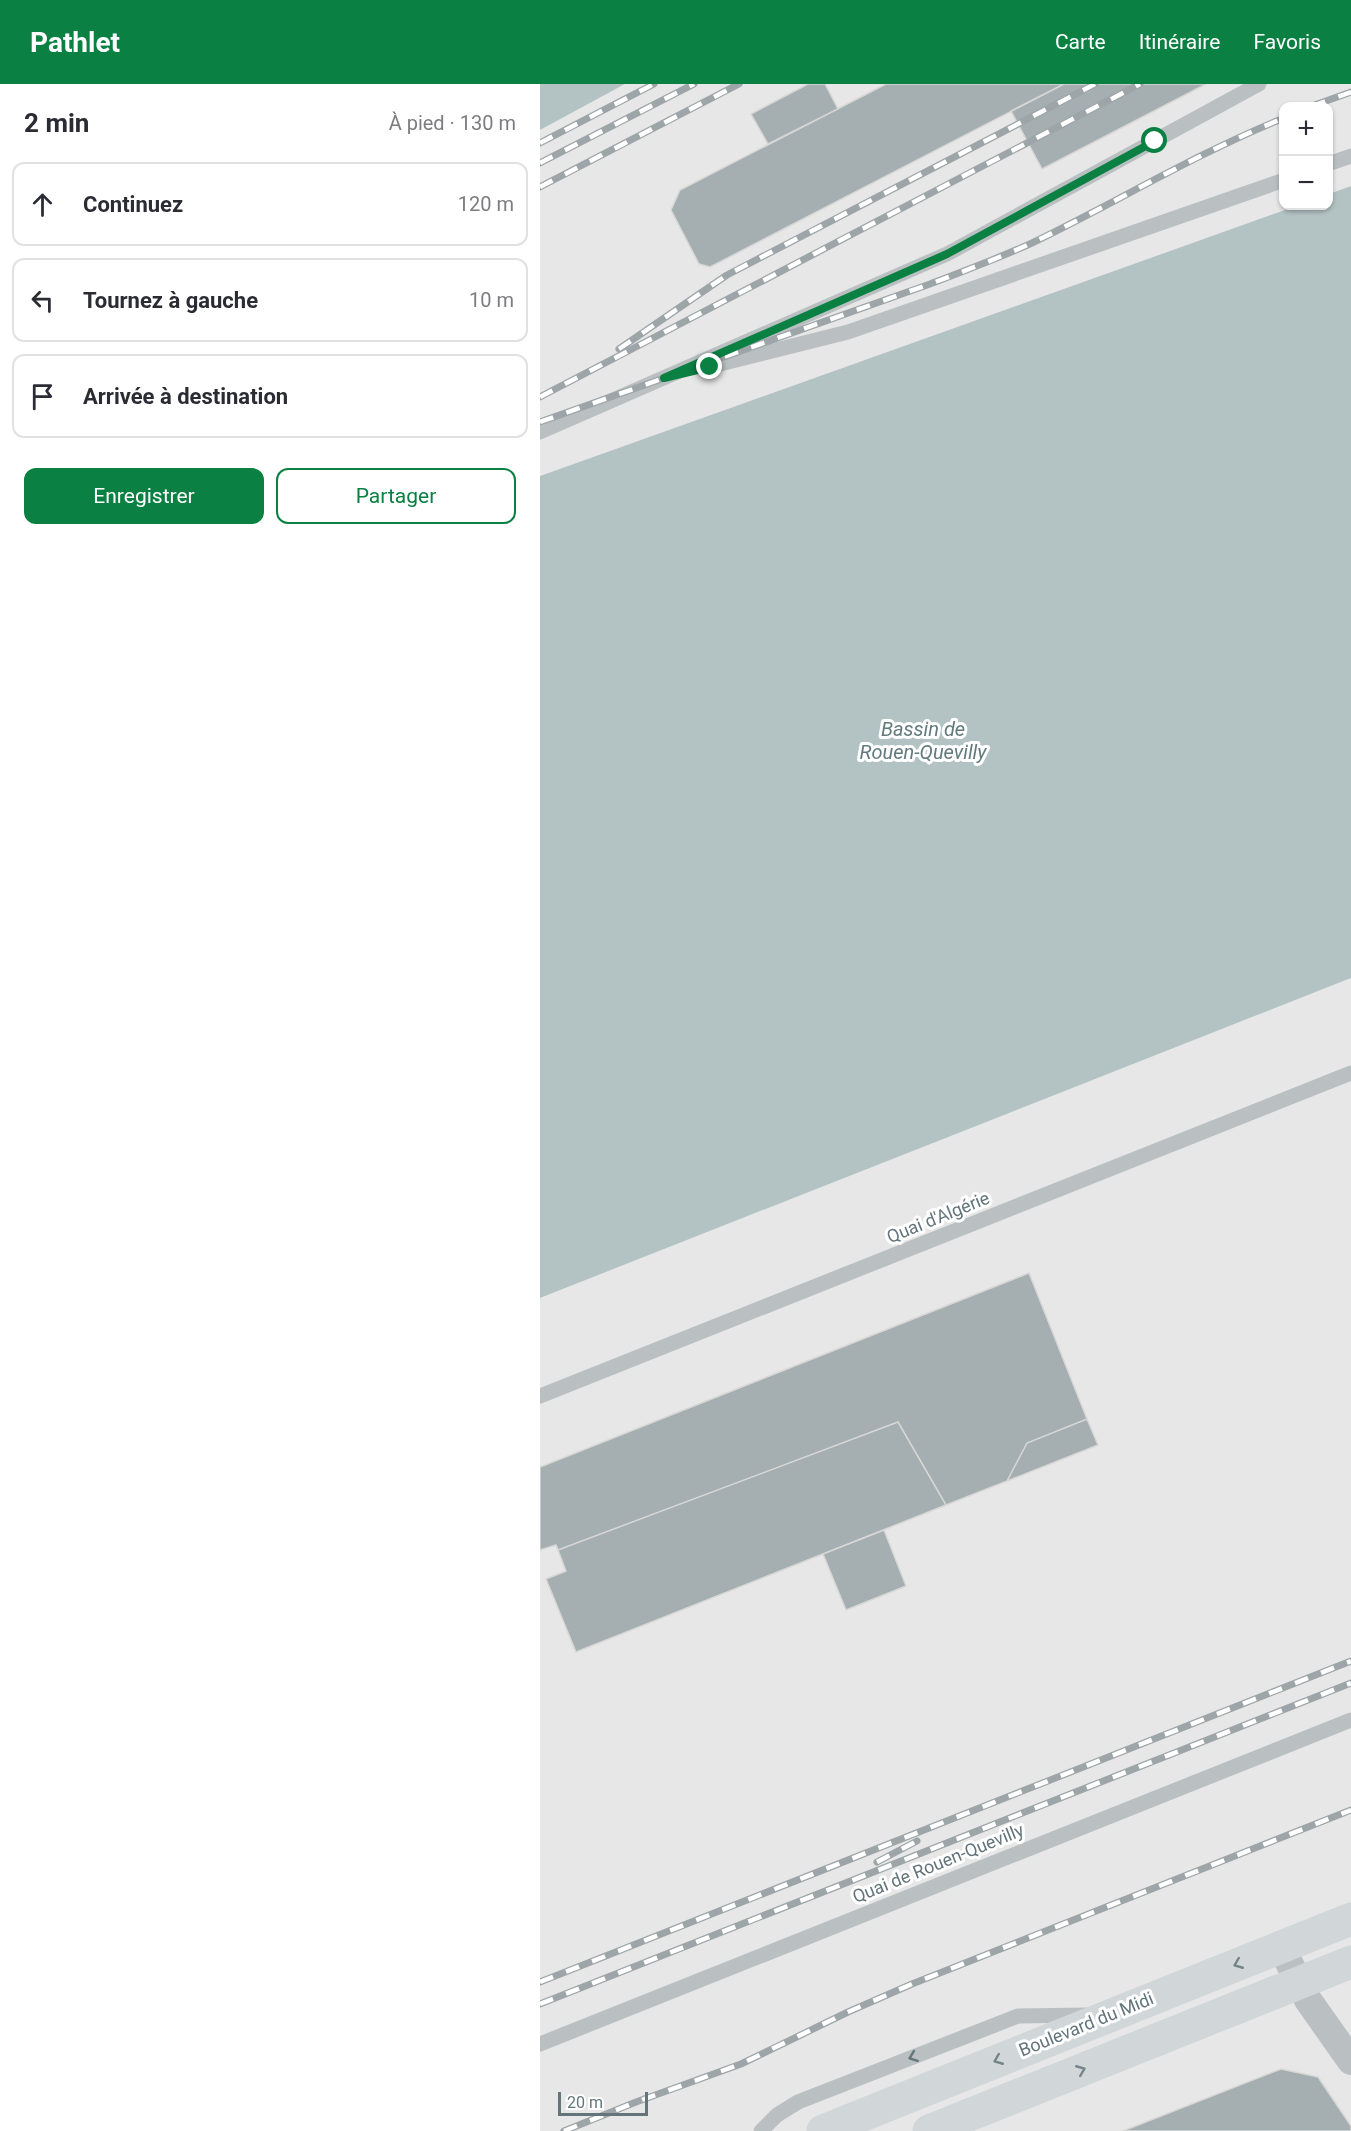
<!DOCTYPE html>
<html lang="fr">
<meta charset="utf-8">
<style>
:root{--surface:#fff;--page:#f2f2f3;--text:#2b2b33;--muted:#7c7c81;--line:#e1e1e2;--accent:#0b8043}
body{margin:0;font-family:Roboto,sans-serif;background:var(--page);color:var(--text)}
.controls{position:absolute;right:18px;top:18px;display:grid;overflow:hidden;border-radius:12px;box-shadow:0 2px 4px #0004}
.controls button{width:54px;height:54px;display:grid;place-items:center;padding:0;border:0;border-bottom:2px solid var(--line);background:var(--surface);color:var(--text);font:30px sans-serif}
.scale{position:absolute;left:18px;bottom:15px;width:90px;box-sizing:border-box;padding-left:6px;border:3px solid #63757b;border-top:0;font-size:16px;line-height:21px;white-space:nowrap;color:#63757b;-webkit-text-stroke:4px #fff;paint-order:stroke}
.stop{position:absolute;width:18px;height:18px;margin:-14px;border:4px solid #0b8043;border-radius:50%;background:#fff}
.stop.end{background:#0b8043;border-color:#fff;box-shadow:0 2px 6px #0008}
.list{margin:0;padding:0;list-style:none}
h2{display:flex;justify-content:space-between;align-items:center;height:78px;margin:0;padding:0 24px;font-size:26px}
h2 small{font-size:20px;font-weight:400;color:var(--muted)}
.list li{display:grid;grid-template-columns:39px 1fr auto;gap:18px;align-items:center;box-sizing:border-box;height:84px;margin:0 12px 12px;padding:0 12px;border:2px solid var(--line);border-radius:12px}
.list b{display:block;font-size:22px;white-space:nowrap}
.list em{font-size:20px;font-style:normal;color:var(--muted)}
.actions{display:flex;gap:12px;padding:18px 24px}
.actions a{flex:1;padding:14px 0;border:2px solid var(--accent);border-radius:12px;text-align:center;font-size:21px;color:var(--accent)}
.actions .main{background:var(--accent);color:#fff}
.icon{flex:none;width:33px;height:33px;fill:none;stroke:currentColor;stroke-width:2;stroke-linecap:round;stroke-linejoin:round}
.map{position:relative;flex:none;width:811px;height:2047px;overflow:hidden}
header{display:flex;align-items:center;gap:36px;box-sizing:border-box;height:84px;padding:0 30px;background:var(--accent);color:#fff}
header strong{font-size:28px}
nav{display:flex;gap:33px;margin-inline-start:auto;font-size:21px}
main{display:flex}
aside{flex:1;background:var(--surface)}
.map>svg:first-child{display:block}
</style>
<header>
<strong>Pathlet</strong>
<nav><a>Carte</a><a>Itinéraire</a><a>Favoris</a></nav>
</header>
<main>
<aside>
<h2>2 min<small>À pied · 130 m</small></h2>
<ul class="list">
<li><svg class="icon" aria-label="ahead" viewBox="0 0 24 24"><path d="M12 20V5M6 11l6-6 6 6"/></svg><div><b>Continuez</b></div><em>120 m</em></li>
<li><svg class="icon" aria-label="left" viewBox="0 0 24 24"><path d="M17 20v-9H6M10 6l-5 5 5 5"/></svg><div><b>Tournez à gauche</b></div><em>10 m</em></li>
<li><svg class="icon" aria-label="arrive" viewBox="0 0 24 24"><path d="M6 21V4h12l-3 4 3 4H6"/></svg><div><b>Arrivée à destination</b></div></li>
</ul>
<div class="actions"><a class="main">Enregistrer</a><a>Partager</a></div>
</aside>
<div class="map">
<svg width="811" height="2047" viewBox="0 0 811 2047">
<rect width="100%" height="100%" fill="#f6f5f2"/>
<!-- built -->
<path fill="#e6e7e6" d="M85 0H811V102L789 110 788 22H744V122H756L0 392V46Z
M811 894V2047H0V1214Z"/>
<!-- water -->
<path fill="#b3c2c3" d="M0 0H85L0 46Z
M811 102V894L0 1214V392L756 122H788L789 110Z"/>
<!-- building -->
<path fill="#a5aeb1" stroke="#d7d7d5" stroke-width="1.5" d="M268 0H285L298 25 228 60 211 30Z
M346 0H524L170 183 159 180 131 126 140 106Z
M524 0H666L502 85 471 27Z
M489 1189 547 1335 487 1359 467 1397 406 1421 358 1338 18 1466 16 1461 0 1466V1383Z
M547 1335 558 1361 467 1397 487 1359Z
M358 1338 406 1421 36 1568 6 1495 26 1487 18 1466Z
M344 1446 366 1502 306 1526 283 1470Z
M741 1985 778 1993 811 2042V2047H583Z"/>
<g fill="none" stroke-linecap="round" stroke-linejoin="round">
<!-- lane -->
<path stroke="#bac0c2" stroke-width="15" d="M788 80 811 72
M164 284 308 248 744 96
M0 348 407 170 719 0
M0 1312 811 989
M0 1960 811 1636
M221 2047 237 2031 258 2018 478 1932 547 1931"/>
<!-- street -->
<path stroke="#bac0c2" stroke-width="28" d="M741 1863 768 1916 811 1977"/>
<!-- secondary -->
<path stroke="#d1d6d8" stroke-width="33" d="M283 2047 811 1835
M389 2047 811 1878"/>
<!-- rail casing -->
<g stroke="#9da5a8" stroke-width="7">
<path id="rail" d="M772 22 811 8
M0 59 114 0
M0 79 154 0
M0 103 199 0
M79 265 187 191 555 0
M0 313 600 0
M0 338 390 200C424 187 459 174 492 159 577 118 657 69 744 34
M337 1778 377 1757
M0 1898 811 1577
M0 1920 811 1599
M24 2047 96 2018 201 1980 308 1928 372 1900 811 1726"/>
</g>
<!-- rail -->
<use href="#rail" stroke="#fff" stroke-width="4.5" stroke-dasharray="14" stroke-linecap="butt"/>
</g>
<!-- one-way arrows -->
<defs><path id="oneway-chevron" d="M-2-3.5L2.5 0L-2 3.5" fill="none" stroke-width="1.6" stroke-linecap="round" stroke-linejoin="round" transform="scale(1.5)"/></defs>
<g stroke="#748489">
<use href="#oneway-chevron" transform="translate(698 1880) rotate(158)"/>
<use href="#oneway-chevron" transform="translate(458 1976) rotate(158)"/>
<use href="#oneway-chevron" transform="translate(541 1986) rotate(-22)"/>
</g>
<use stroke="#63757b" href="#oneway-chevron" transform="translate(373 1973) rotate(159)"/>
<g fill="none" stroke-linecap="round" stroke-linejoin="round">
<!-- route -->
<path stroke="#0b8043" stroke-width="8" d="M170 283 124 294 407 170 615 57"/>
</g>
<g text-anchor="middle" dominant-baseline="central" stroke-width="6" stroke-linejoin="round" paint-order="stroke">
<!-- street labels -->
<g font-size="18" fill="#63757b" stroke="#fff">
<text transform="translate(398 1133) rotate(-22)">Quai d'Algérie</text>
<text transform="translate(398 1779) rotate(-22)">Quai de Rouen-Quevilly</text>
<text transform="translate(546 1940) rotate(-22)">Boulevard du Midi</text>
</g>
<!-- water labels -->
<g font-size="20" font-style="italic" fill="#637b7d" stroke="#fff">
<text x="383" y="645">Bassin de<tspan x="383" dy="23">Rouen-Quevilly</tspan></text>
</g>
</g>
</svg>
<div class="controls">
<button>+</button>
<button>−</button>
</div>
<div class="scale">20 m</div>
<div class="stop" style="left:615px;top:57px"></div>
<div class="stop end" style="left:170px;top:283px"></div>
</div>
</main>
